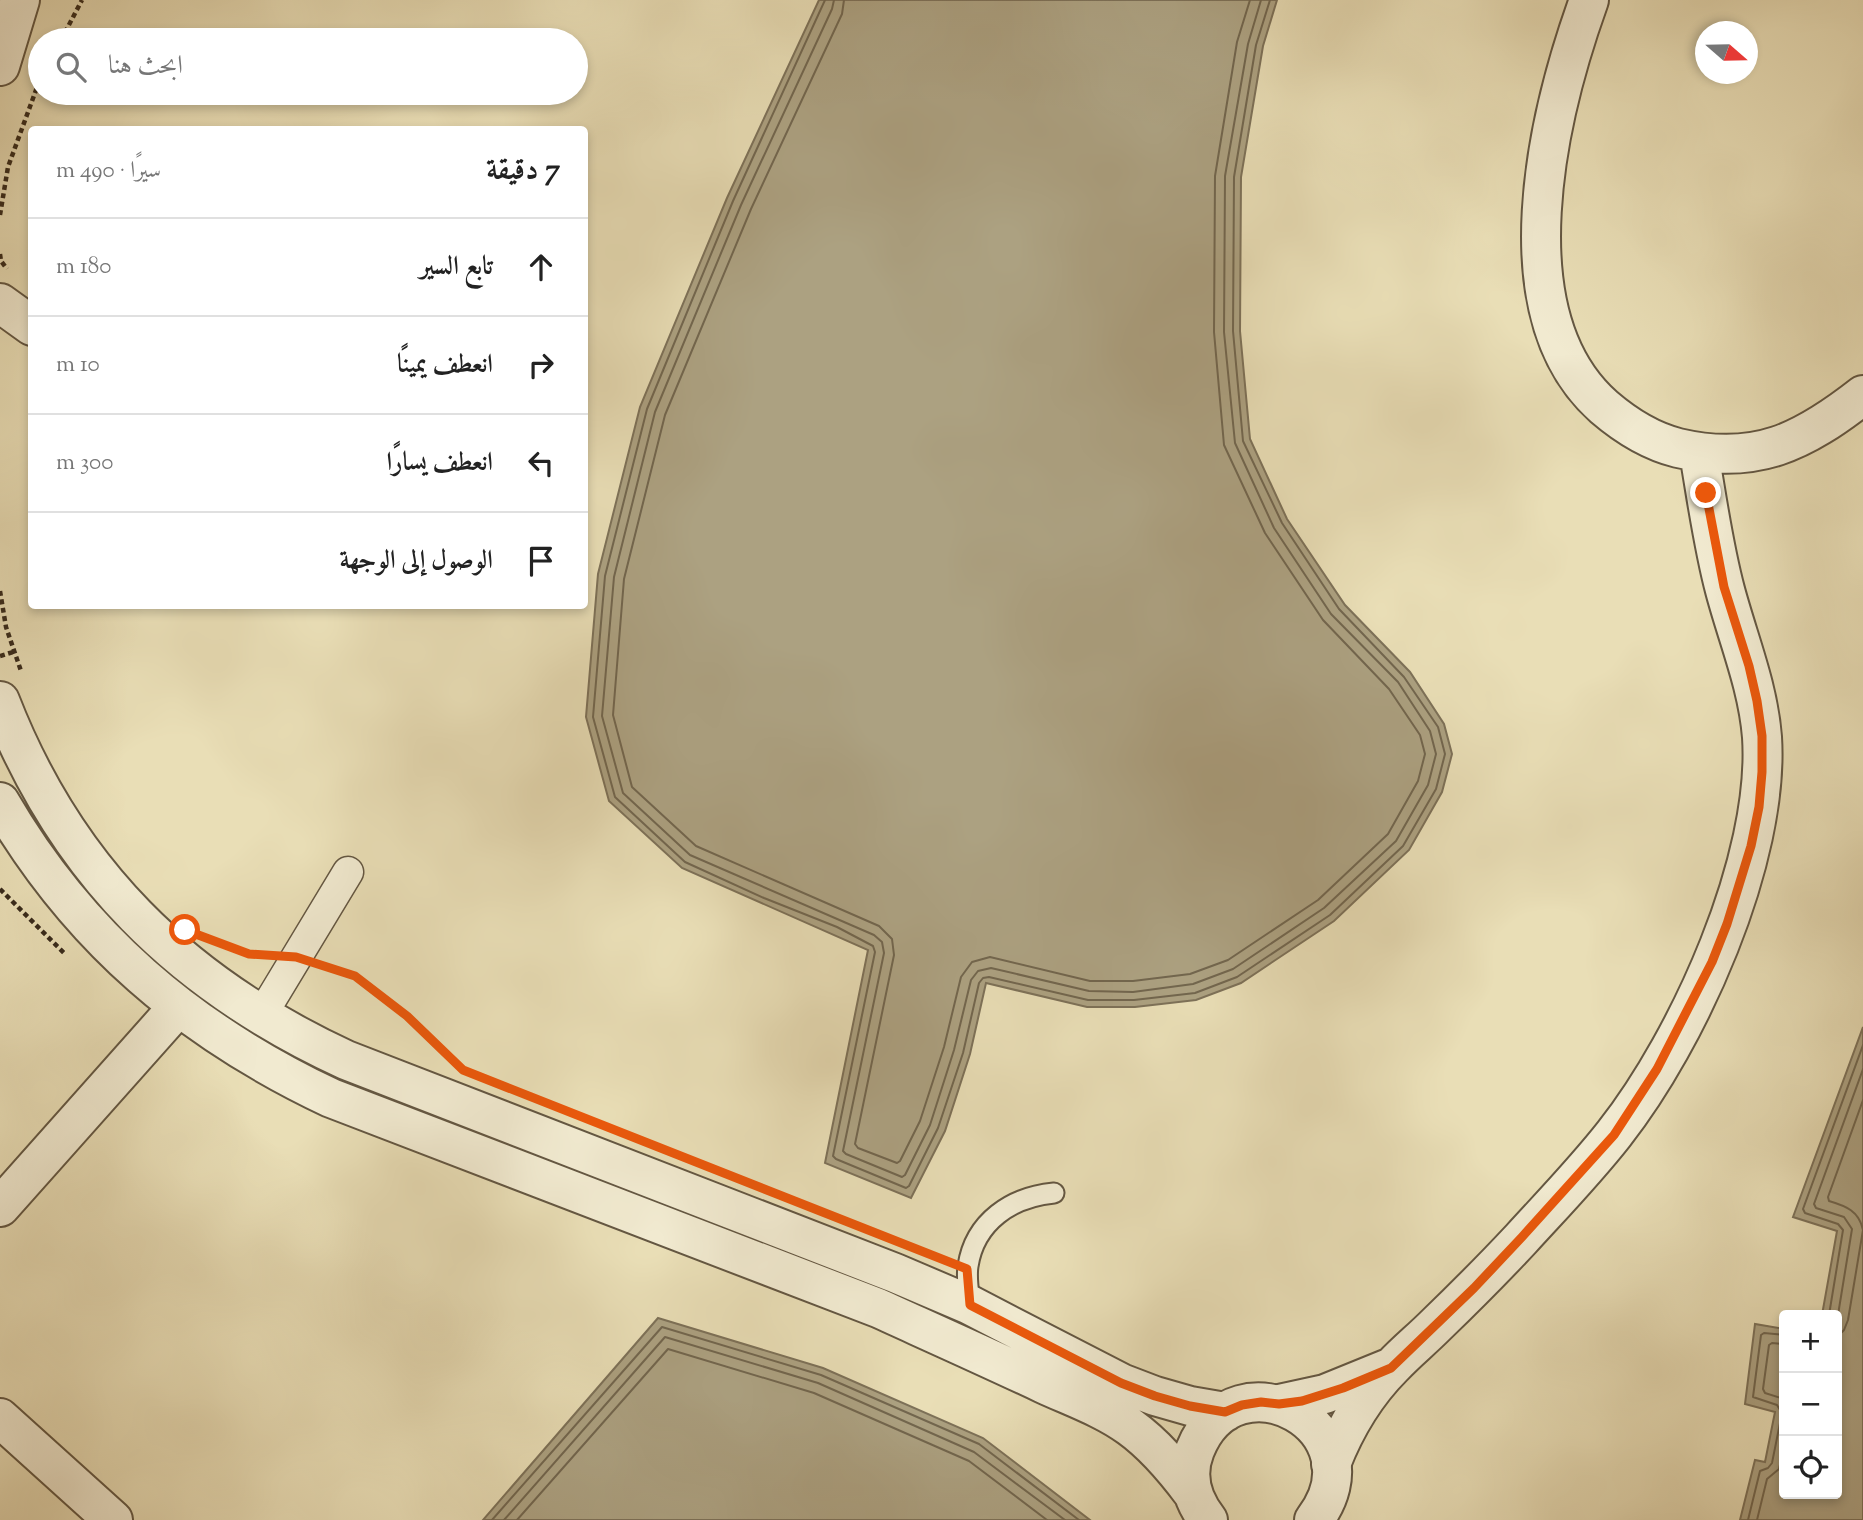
<!DOCTYPE html>
<html lang="ar">
<meta charset="utf-8">
<style>
:root{--surface:#fff;--page:#f6f6f6;--text:#222;--muted:#767676;--line:#e0e0e0}
body{margin:0;font-family:"Sorts Mill Goudy",Amiri,serif;background:var(--page);color:var(--text);direction:rtl}
.controls{position:absolute;right:21px;bottom:21px;display:grid;overflow:hidden;border-radius:7px;box-shadow:0 4px 10px #0003}
.controls button{width:63px;height:63px;display:grid;place-items:center;padding:0;border:0;border-bottom:2px solid var(--line);background:var(--surface);color:var(--text);font:35px sans-serif}
.compass{position:absolute;left:1695px;top:21px;width:63px;height:63px;border-radius:50%;background:var(--surface);box-shadow:0 4px 10px #0003;rotate:110deg}
.stop{position:absolute;width:21px;height:21px;margin:-16px;border:5px solid #ea580c;border-radius:50%;background:#fff}
.stop.end{background:#ea580c;border-color:#fff;box-shadow:0 2px 7px #0008}
.list{margin:0;padding:0;list-style:none}
h2{display:flex;justify-content:space-between;align-items:center;height:91px;margin:0;padding:0 28px;font-size:30px}
h2 small{font-size:23px;font-weight:400;color:var(--muted)}
.list li{display:grid;grid-template-columns:46px 1fr auto;gap:21px;align-items:center;box-sizing:border-box;height:98px;padding:0 28px;border-top:2px solid var(--line)}
.list b{display:block;font-size:26px;white-space:nowrap}
.list em{font-size:23px;font-style:normal;color:var(--muted)}
.icon{flex:none;width:38px;height:38px;fill:none;stroke:currentColor;stroke-width:2;stroke-linecap:round;stroke-linejoin:round}
.map{position:relative;flex:none;width:1863px;height:1520px;overflow:hidden;direction:ltr}
.search{position:absolute;background:var(--surface);box-shadow:0 4px 10px #0003;left:28px;top:28px;width:560px;height:77px;display:flex;align-items:center;gap:18px;box-sizing:border-box;padding:0 24px;border-radius:38px;color:var(--muted);font-size:26px}
.panel{position:absolute;background:var(--surface);box-shadow:0 4px 10px #0003;left:28px;top:126px;width:560px;height:483px;border-radius:7px;direction:rtl}
.map>svg:first-child{display:block}
</style>
<div class="map">
<svg width="1863" height="1520" viewBox="0 0 1863 1520">
<rect width="100%" height="100%" fill="#e9deb6"/>
<filter id="stains"><feTurbulence type="fractalNoise" baseFrequency=".00286" numOctaves="4"/><feColorMatrix values="0 0 0 0 .2 0 0 0 0 .09 0 0 0 0 .02 0 0 0 .5 -.17"/></filter>
<radialGradient id="worn" r=".72"><stop offset=".6" stop-color="#630" stop-opacity="0"/><stop offset="1" stop-color="#630" stop-opacity=".3"/></radialGradient>
<!-- water -->
<path fill="#aca181" stroke="#7d7158" stroke-width="2" d="M819 0H1277L1263 46 1241 177 1240 331 1250 439 1287 519 1345 605 1410 672 1444 724 1452 754 1442 792 1409 850 1334 921 1241 983 1196 1000 1135 1007H1087L986 983 970 1054 945 1131 911 1198 825 1163 868 950 682 868 609 801 586 717 598 574 640 407 727 198Z
M1863 1027V1520H1740L1755 1460 1765 1462 1775 1412 1745 1404 1755 1324 1784 1329V1494H1837V1315H1822L1837 1231 1793 1217Z
M658 1318 823 1368 983 1438 1090 1520H483Z"/>
<g fill="none" stroke-linecap="round" stroke-linejoin="round">
<!-- shore -->
<path stroke="#72664e" stroke-width="2" d="M825 0 733 201 647 409 605 576 593 717 615 797 685 862 764 898 837 927 873 946 875 952 833 1156 836 1159 906 1188 909 1186 938 1128 963 1053 979 983 983 978 989 977 1088 1000H1134L1195 993 1237 977 1330 915 1403 846 1436 789 1445 754 1438 727 1404 677 1339 609 1282 523 1243 441 1233 331 1234 177 1256 45 1270 0
M834 0 832 9 741 205 655 412 614 577 602 716 623 793 690 855 874 935 882 942 884 953 843 1151 846 1154 902 1177 905 1175 930 1125 954 1050 971 980 978 971 991 968 1089 991 1133 992 1193 984 1233 969 1324 908 1396 841 1428 785 1436 754 1430 731 1398 682 1331 614 1274 528 1235 443 1224 332 1225 176 1248 44 1261 0
M844 0 842 14 751 209 665 415 624 579 613 715 632 787 696 846 879 926 892 939 894 955 855 1144 858 1148 897 1163 900 1161 920 1121 944 1047 961 977 972 962 990 957 1090 981H1133L1190 974 1228 960 1318 900 1388 834 1418 781 1425 754 1420 735 1389 689 1323 620 1265 533 1224 445 1214 332 1215 176 1237 42 1250 0
M1829 1315 1843 1230 1838 1224 1805 1213 1803 1209 1863 1045
M1837 1321 1852 1229 1844 1217 1816 1208 1814 1204 1863 1069
M1837 1337 1844 1330 1848 1320 1863 1230C1859 1211 1846 1206 1829 1201L1828 1197 1863 1100
M1784 1344 1772 1343 1769 1345 1763 1389 1765 1393 1784 1399
M492 1520 662 1327 821 1375 979 1444 1079 1520
M504 1520 665 1337 818 1383 974 1452 1065 1520
M517 1520 668 1349 814 1393 969 1461 1047 1520
M1748 1520 1760 1471 1768 1468 1772 1463 1782 1413 1777 1405 1753 1397 1761 1335 1764 1333 1784 1335
M1757 1520 1767 1479 1779 1469 1784 1447"/>
<!-- service casing -->
<g stroke="#645742" stroke-width="23">
<path id="service" d="M970 1305C969 1293 966 1279 968 1266 975 1221 1012 1197 1054 1193"/>
</g>
<!-- pedestrian casing -->
<g stroke="#645742" stroke-width="33">
<path id="pedestrian" d="M261 1016 348 872"/>
</g>
<!-- minor casing -->
<g stroke="#645742" stroke-width="42">
<path id="minor" d="M1589 0C1548 114 1499 314 1604 407 1625 425 1650 441 1678 448 1756 466 1803 442 1863 395
M0 303 32 326
M0 1207 178 1007
M1279 1404 1325 1394 1389 1368
M0 1418 113 1520
M1331 1464C1345 1428 1365 1394 1393 1366 1406 1352 1421 1340 1435 1326 1464 1298 1493 1269 1521 1239 1552 1205 1585 1171 1614 1134 1689 1039 1770 859 1762 737 1758 686 1738 639 1725 590 1713 545 1707 499 1699 453"/>
</g>
<!-- tertiary casing -->
<g stroke="#645742" stroke-width="42">
<path id="tertiary" d="M0 66 20 0
M0 701C66 871 181 984 346 1060L895 1273 970 1305 1121 1383 1155 1396 1190 1406 1225 1412
M0 802C79 938 189 1031 331 1098L878 1308C933 1333 989 1358 1044 1384 1072 1397 1104 1408 1130 1427 1155 1445 1174 1468 1192 1492
M1208 1520C1192 1500 1185 1475 1195 1450 1236 1347 1383 1430 1314 1520"/>
</g>
<!-- path -->
<path stroke="#372a1b" stroke-width="4.5" stroke-dasharray="5 3.5" stroke-linecap="butt" d="M61 40 82 0
M0 215 8 167 40 79
M0 254 1 261 7 269
M0 591 6 627 21 671
M0 656 13 652
M0 889 65 954
M228 946 249 954 263 955
M327 967 355 976 407 1016 455 1063"/>
<!-- service -->
<use href="#service" stroke="#f1ead0" stroke-width="19"/>
<!-- pedestrian -->
<use href="#pedestrian" stroke="#f1ead0" stroke-width="30"/>
<!-- minor -->
<use href="#minor" stroke="#f1ead0" stroke-width="38"/>
<!-- tertiary -->
<use href="#tertiary" stroke="#f1ead0" stroke-width="38"/>
</g>
<g fill="none" stroke-linecap="round" stroke-linejoin="round">
<!-- route -->
<path stroke="#ea580c" stroke-width="9" d="M185 930 249 954 296 957 355 976 407 1016 463 1070 967 1269 970 1305 1121 1383 1155 1396 1190 1406 1225 1412 1242 1405 1261 1402 1279 1404 1302 1401 1343 1388 1391 1368 1474 1288 1522 1237 1614 1135 1657 1069 1712 962 1727 924 1751 846 1759 807 1762 772V736L1757 701 1749 666 1724 587 1706 493"/>
</g>
<rect width="100%" height="100%" filter="url(#stains)"/>
<rect width="100%" height="100%" fill="url(#worn)"/>
</svg>
<div class="controls">
<button>+</button>
<button>−</button>
<button><svg class="icon" aria-label="locate" viewBox="0 0 24 24"><circle cx="12" cy="12" r="6"/><path d="M12 2v4M12 18v4M2 12h4M18 12h4"/></svg></button>
</div>
<svg class="compass" viewBox="-18 -18 36 36"><path d="M0-13l5 13h-10z" fill="#e53935"/><path d="M0 13l5-13h-10z" fill="#767676"/></svg>
<div class="stop" style="left:185px;top:930px"></div>
<div class="stop end" style="left:1706px;top:493px"></div>
<div class="search"><svg class="icon" aria-label="search" viewBox="0 0 24 24"><circle cx="10" cy="10" r="6"/><path d="M15 15l6 6"/></svg>ابحث هنا</div>
<section class="panel">
<h2>7 دقيقة<small>سيرًا · 490 m</small></h2>
<ul class="list">
<li><svg class="icon" aria-label="ahead" viewBox="0 0 24 24"><path d="M12 20V5M6 11l6-6 6 6"/></svg><div><b>تابع السير</b></div><em>180 m</em></li>
<li><svg class="icon" aria-label="right" viewBox="0 0 24 24"><path d="M7 20v-9h11M14 6l5 5-5 5"/></svg><div><b>انعطف يمينًا</b></div><em>10 m</em></li>
<li><svg class="icon" aria-label="left" viewBox="0 0 24 24"><path d="M17 20v-9H6M10 6l-5 5 5 5"/></svg><div><b>انعطف يسارًا</b></div><em>300 m</em></li>
<li><svg class="icon" aria-label="arrive" viewBox="0 0 24 24"><path d="M6 21V4h12l-3 4 3 4H6"/></svg><div><b>الوصول إلى الوجهة</b></div></li>
</ul>
</section>
</div>
